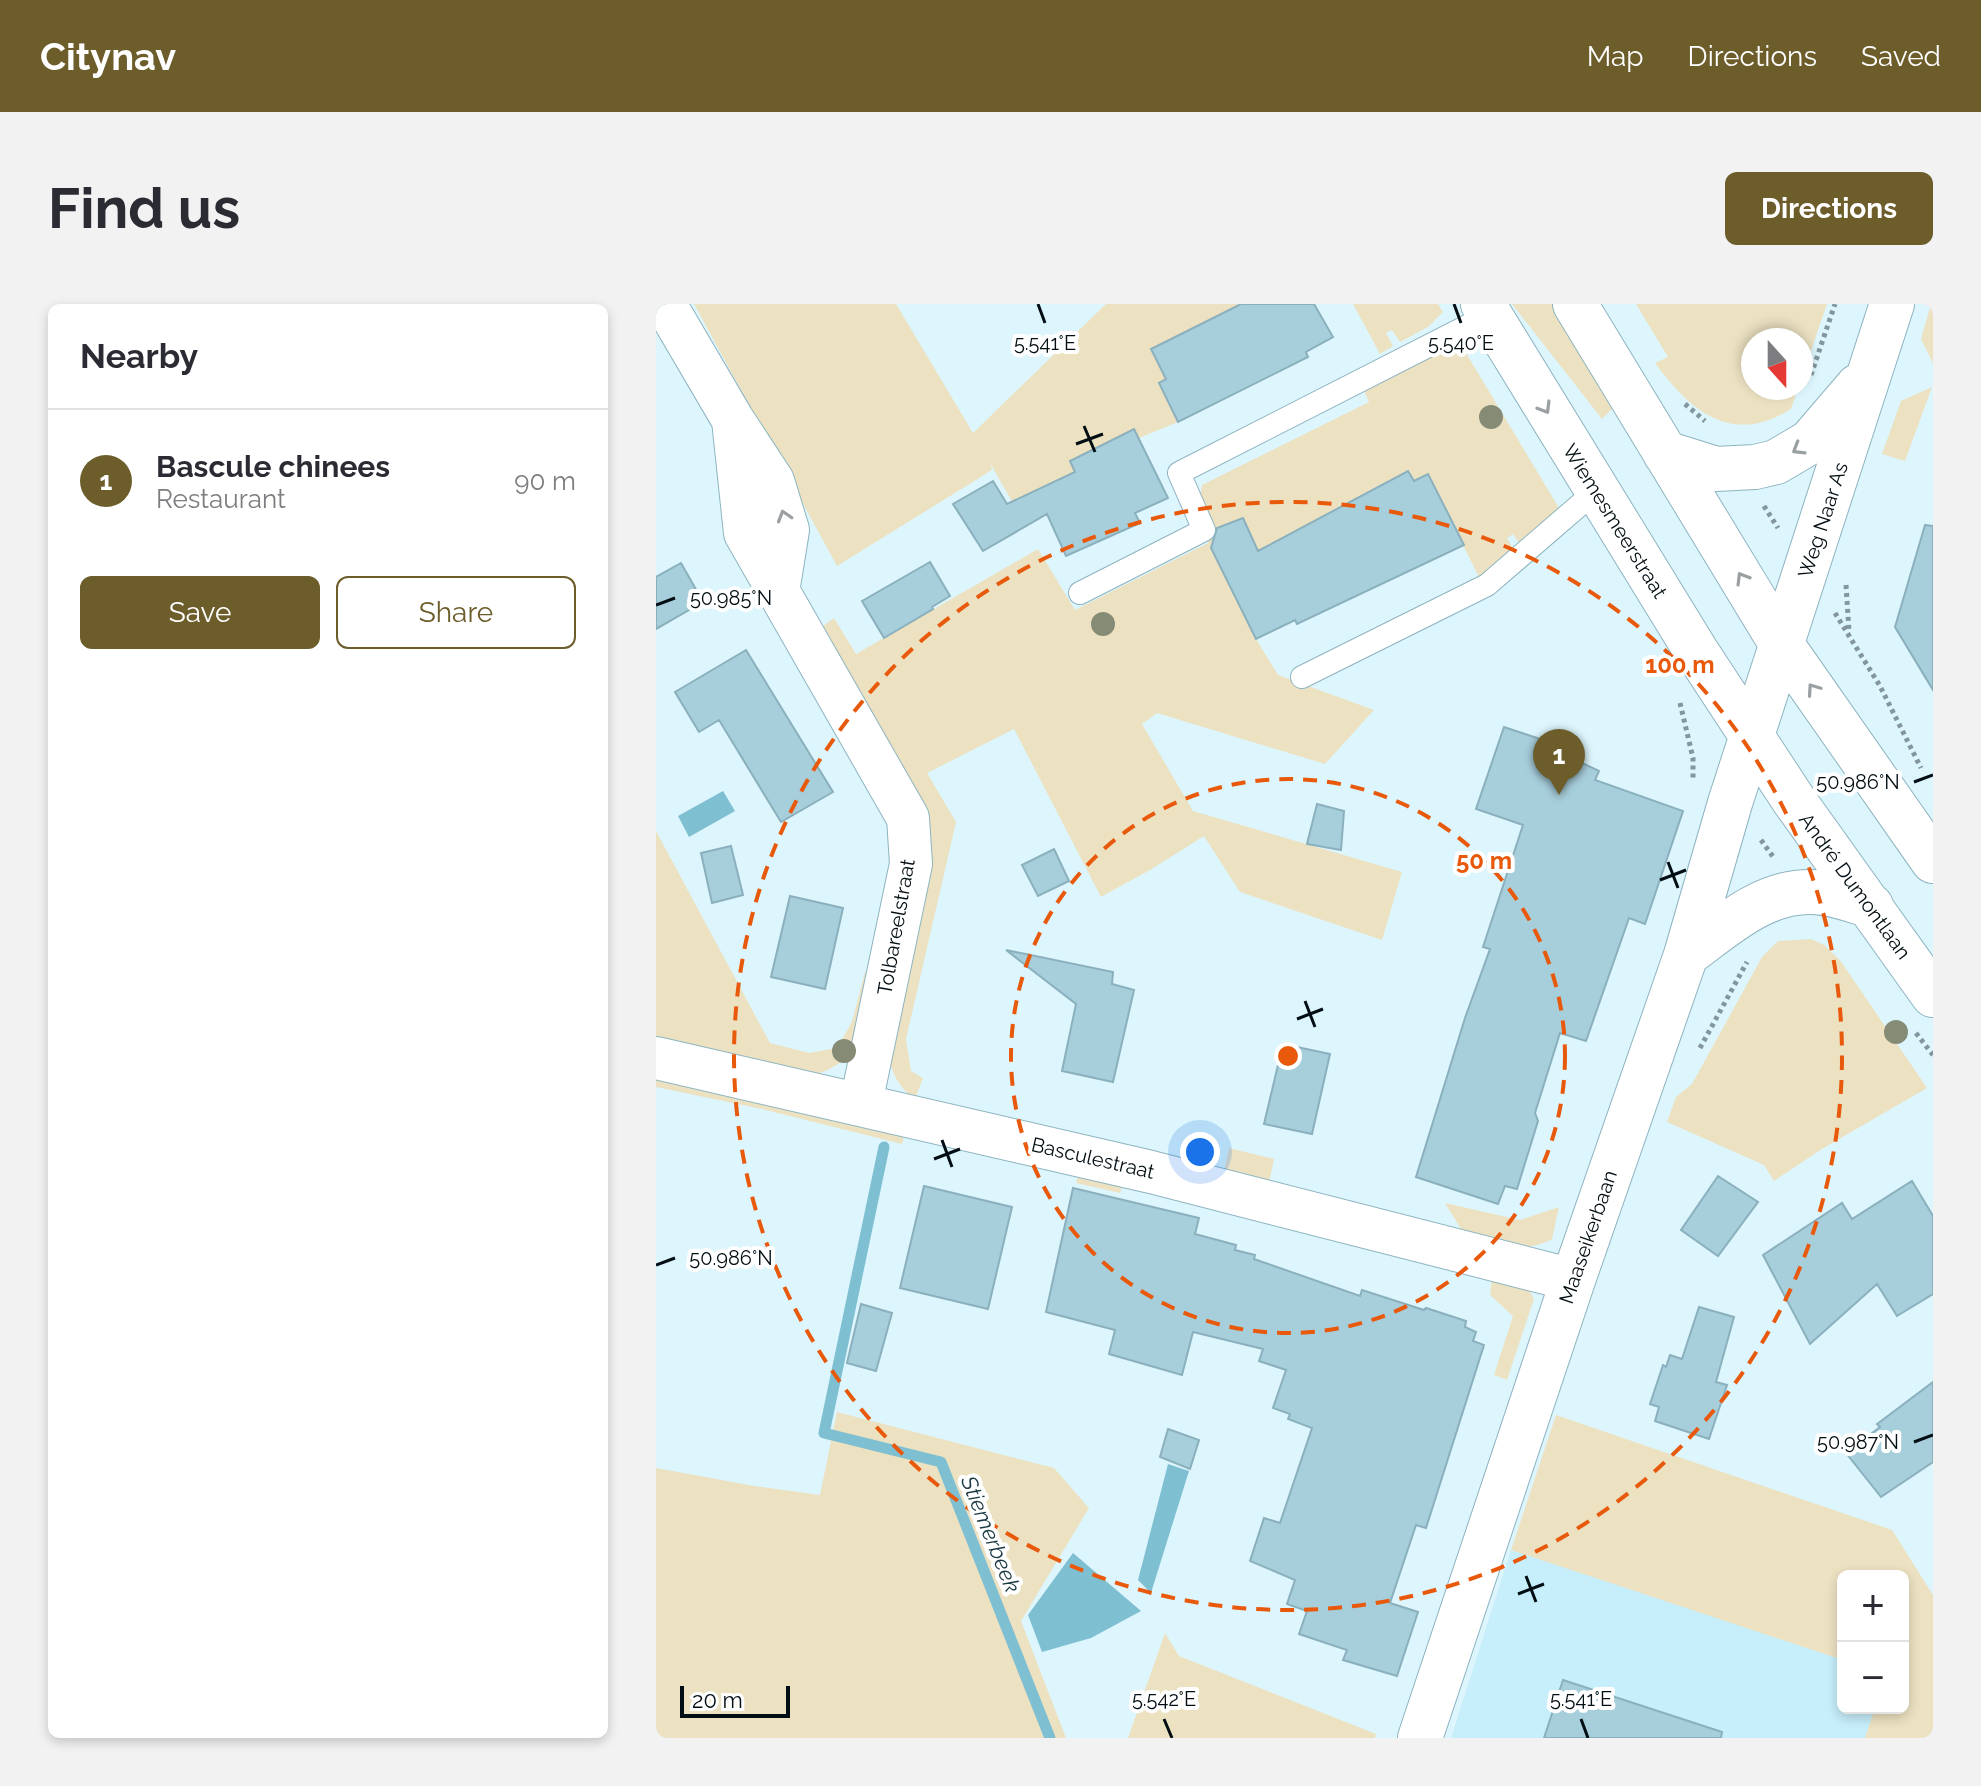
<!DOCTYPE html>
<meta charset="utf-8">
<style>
:root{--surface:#fff;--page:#f2f2f3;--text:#2b2b33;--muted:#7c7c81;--line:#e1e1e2;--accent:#6c5d2b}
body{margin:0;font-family:Raleway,sans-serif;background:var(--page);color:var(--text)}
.controls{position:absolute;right:24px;bottom:24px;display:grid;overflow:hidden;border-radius:12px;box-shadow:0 4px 12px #0003}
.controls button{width:72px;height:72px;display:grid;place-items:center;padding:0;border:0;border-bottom:2px solid var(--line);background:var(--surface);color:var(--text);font:40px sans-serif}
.compass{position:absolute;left:1085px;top:24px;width:72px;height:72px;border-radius:50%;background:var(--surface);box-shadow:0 4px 12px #0003;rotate:159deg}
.scale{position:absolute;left:24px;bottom:20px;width:110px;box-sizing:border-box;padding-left:8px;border:4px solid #020e13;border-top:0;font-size:22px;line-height:28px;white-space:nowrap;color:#020e13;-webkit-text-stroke:6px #fff;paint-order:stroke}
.you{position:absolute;left:544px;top:848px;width:28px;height:28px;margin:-20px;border:6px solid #fff;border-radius:50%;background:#1a73e8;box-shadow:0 0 0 12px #1a73e833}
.badge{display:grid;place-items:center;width:52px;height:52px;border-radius:50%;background:var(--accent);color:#fff;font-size:26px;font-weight:700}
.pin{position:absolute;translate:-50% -66px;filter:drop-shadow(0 2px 4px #0008)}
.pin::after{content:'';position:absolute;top:42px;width:28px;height:24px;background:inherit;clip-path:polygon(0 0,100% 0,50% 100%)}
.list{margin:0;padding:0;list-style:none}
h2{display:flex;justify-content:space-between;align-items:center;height:104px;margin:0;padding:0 32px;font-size:34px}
h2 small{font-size:26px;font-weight:400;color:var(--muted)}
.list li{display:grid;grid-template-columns:52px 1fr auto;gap:24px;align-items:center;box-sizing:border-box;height:144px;padding:0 32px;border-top:2px solid var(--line)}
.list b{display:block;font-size:30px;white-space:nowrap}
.list p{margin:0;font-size:26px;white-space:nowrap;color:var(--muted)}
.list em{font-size:26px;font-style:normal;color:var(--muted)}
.actions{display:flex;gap:16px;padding:24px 32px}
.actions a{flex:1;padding:18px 0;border:2px solid var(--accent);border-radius:12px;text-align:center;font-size:28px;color:var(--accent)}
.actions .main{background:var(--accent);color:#fff}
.map{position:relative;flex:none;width:1277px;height:1434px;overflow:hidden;border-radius:12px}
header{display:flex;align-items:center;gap:48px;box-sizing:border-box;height:112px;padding:0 40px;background:var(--accent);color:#fff}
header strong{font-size:38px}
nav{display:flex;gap:44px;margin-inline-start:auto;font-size:28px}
.intro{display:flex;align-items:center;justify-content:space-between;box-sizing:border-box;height:192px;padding:0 48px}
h1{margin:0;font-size:56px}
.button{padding:20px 36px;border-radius:12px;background:var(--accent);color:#fff;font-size:28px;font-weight:700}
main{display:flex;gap:48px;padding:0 48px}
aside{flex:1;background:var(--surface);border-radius:12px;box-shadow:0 4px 12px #0003}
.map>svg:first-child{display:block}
</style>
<header>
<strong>Citynav</strong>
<nav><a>Map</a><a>Directions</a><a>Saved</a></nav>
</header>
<div class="intro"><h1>Find us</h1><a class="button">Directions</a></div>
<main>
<aside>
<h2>Nearby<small></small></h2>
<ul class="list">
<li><span class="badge">1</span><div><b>Bascule chinees</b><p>Restaurant</p></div><em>90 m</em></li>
</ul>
<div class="actions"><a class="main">Save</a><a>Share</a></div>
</aside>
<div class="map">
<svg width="1277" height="1434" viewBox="0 0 1277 1434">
<rect width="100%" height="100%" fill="#ddf5fc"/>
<!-- built -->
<path fill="#c7eefb" d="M855 1246 894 1257 1187 1356V1404H1219L1209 1434H795Z"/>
<!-- green -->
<path fill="#ece2c2" d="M38 0H240L317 129 450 0H584L496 45 510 75 503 80 522 118 483 134 478 125 414 157 419 168 384 184 358 201 334 159 336 166 181 262Z
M697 0H782L787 8 772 23 744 38 736 26 730 29 737 42 724 50Z
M856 0H895L957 104 946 115Z
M980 0H1171L1145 76V36H1097V84H1142L1135 105C1076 142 1035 108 999 59L1012 53Z
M1275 0H1277V59L1265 35Z
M792 42 807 44 903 204 863 239 857 230 851 234 858 246 823 273 771 170 740 186 734 176 707 190 712 200 705 194 614 241 600 335 622 371 718 406 669 460 501 409 486 420 537 507 746 568 726 636 584 588 548 532 494 566 445 593 358 425 271 469 300 518 250 735 255 767 267 774 259 795C241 783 236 767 230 747L275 540 263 491 163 325 178 314 200 350 382 245 419 306 552 239 555 218 544 191 546 181 713 98 707 85Z
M1276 83 1249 157 1226 150 1245 97Z
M0 527 114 739 153 749 181 744 196 718 209 668 218 670C205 725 212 758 148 774L0 738Z
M1155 635 1168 641 1184 656 1271 784 1166 845 1118 877 1108 861 1011 818 1020 793 1036 780 1106 653 1122 637Z
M0 769 250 825 246 840 106 805 0 783Z
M573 844 618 855 613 879 567 871Z
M424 865 468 876 464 889 420 879Z
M789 899 864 916 903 903 896 935C869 951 837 937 808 930Z
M837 967 870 980 878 995 851 1076 838 1071 857 1012 834 991Z
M181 1108 398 1164 433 1204 365 1317 410 1434H0V1164L98 1182 164 1191Z
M900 1111 1236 1226 1277 1291V1434H1209L1219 1404H1247V1272H1187V1356L855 1246Z
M509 1329 523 1352 720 1430 719 1434H472Z"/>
<!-- water -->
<path fill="#7fbfd2" d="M67 487 79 507 33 533 22 512Z
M512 1160 533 1167 495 1289 482 1276Z
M417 1249 485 1307 435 1334 386 1348 372 1311Z"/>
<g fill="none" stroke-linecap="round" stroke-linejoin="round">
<!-- stream -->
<path stroke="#7fbfd2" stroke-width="11" d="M228 843 168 1129 285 1158 394 1434"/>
</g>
<!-- building -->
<path fill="#a7cedb" stroke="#8ab0bd" stroke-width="2" d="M585 0H658L677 33 650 48 652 53 522 118 503 79 510 75 495 45Z
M478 125 512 194 479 209 484 219 410 252 391 210 327 247 297 200 337 177 351 200 419 168 414 157Z
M752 167 758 177 772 170 808 241 641 320 639 316 600 335 555 244 561 224 587 214 602 247Z
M1269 221 1277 222V386L1239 323Z
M274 258 294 292 276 303 277 305 228 334 206 297Z
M25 259 47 298 0 325V273Z
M90 346 177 488 125 518 63 416 43 428 19 388Z
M848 423 917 446 922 457 943 467 939 476 1027 507 989 620 973 614 930 737 904 729 879 809 882 817 861 885 849 882 842 900 760 873 809 714 834 645 827 643 867 521 820 505Z
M661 500 688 507 685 546 651 540Z
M75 542 87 591 56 599 45 549Z
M398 545 413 577 382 592 366 561Z
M134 592 187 604 169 685 115 673Z
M350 646 457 668 456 680 478 686 457 778 406 767 420 700Z
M627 740 674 750 656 830 608 820Z
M1062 872 1102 898 1062 952 1025 926Z
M1256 877 1277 912V990L1241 1012 1221 980 1154 1040 1107 951 1186 899 1196 915Z
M268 882 356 903 332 1005 244 984Z
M417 884 543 914 539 930 580 941 579 946 599 951 598 955 704 992 706 986 768 1006 770 1004 810 1017 809 1023 820 1028 817 1037 828 1041 770 1224 760 1221 734 1299 762 1308 741 1372 687 1356 691 1346 643 1330 651 1307 631 1300 639 1276 594 1257 608 1214 624 1219 656 1124 632 1115 634 1110 617 1104 630 1066 603 1057 607 1045 537 1028 526 1071 453 1050 459 1026 390 1008Z
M205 1000 236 1009 220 1067 191 1059Z
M1043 1003 1078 1013 1060 1078 1071 1081 1053 1135 999 1117 1003 1103 994 1100 1007 1061 1010 1063 1014 1051 1026 1055Z
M1277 1078V1158L1225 1193 1190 1149 1224 1123 1221 1120Z
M512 1125 543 1136 534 1165 504 1153Z
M907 1376 1066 1428 1065 1434H888Z"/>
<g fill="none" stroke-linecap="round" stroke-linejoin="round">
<!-- lane casing -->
<g stroke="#8db4c0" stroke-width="24">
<path id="lane" d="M424 289 548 226 523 169 837 9
M646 373 831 281 941 186"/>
</g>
<!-- street casing -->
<g stroke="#8db4c0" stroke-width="44">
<path id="street" d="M9 0 77 116 117 177 132 226 122 288
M77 116 89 229 252 514 255 560 205 799
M0 754 495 868 917 976"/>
</g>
<!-- secondary casing -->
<g stroke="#8db4c0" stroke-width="46">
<path id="secondary" d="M827 0 1040 347 1137 495 1277 691
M919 0 1126 341 1277 557
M1009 149 1060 165 1099 163 1120 158 1154 138 1202 82
M1030 651C1067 624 1106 587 1155 588 1175 588 1196 596 1215 602
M764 1434 917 976 1030 651 1074 499 1236 0"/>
</g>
<!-- path -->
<path stroke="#83969c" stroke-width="5" stroke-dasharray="4 4" stroke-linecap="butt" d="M1155 71 1179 0
M1029 100 1049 117
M1108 202 1122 224
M1190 281 1193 327
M1179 309 1224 382 1265 464
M1024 399 1037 454V476
M1105 536 1118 554
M1260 729 1277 751
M1044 744 1091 658"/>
<!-- lane -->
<use href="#lane" stroke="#fff" stroke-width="22"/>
<!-- street -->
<use href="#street" stroke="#fff" stroke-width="42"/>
<!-- secondary -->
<use href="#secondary" stroke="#fff" stroke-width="44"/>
</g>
<!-- trees -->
<g fill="#868b76">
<circle cx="835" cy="113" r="12"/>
<circle cx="447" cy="320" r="12"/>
<circle cx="1240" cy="728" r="12"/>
<circle cx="188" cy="747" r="12"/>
</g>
<!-- one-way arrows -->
<defs><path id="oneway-chevron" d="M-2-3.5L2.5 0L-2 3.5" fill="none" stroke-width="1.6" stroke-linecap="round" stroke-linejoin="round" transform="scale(2)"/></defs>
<g stroke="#9a9fa1">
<use href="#oneway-chevron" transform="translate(889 104) rotate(59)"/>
<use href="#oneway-chevron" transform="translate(1142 145) rotate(149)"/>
<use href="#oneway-chevron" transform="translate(128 212) rotate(-107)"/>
<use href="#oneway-chevron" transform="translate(1086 274) rotate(-121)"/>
<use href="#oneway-chevron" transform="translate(1157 385) rotate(-125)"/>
</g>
<!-- ticks -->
<path fill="none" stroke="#020e13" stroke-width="3" d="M382 0 389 19M798 0 805 19M428 122 439 148M420 140 447 130M0 301 19 294M1258 478 1277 471M1012 558 1022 584M1004 576 1030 566M649 697 659 723M641 715 667 705M286 836 296 863M278 855 304 845M0 961 19 954M1258 1138 1277 1131M870 1272 880 1298M862 1290 888 1280M508 1415 516 1434M925 1415 932 1434"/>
<!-- distance rings -->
<g fill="none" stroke="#e8590c" stroke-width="4" stroke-dasharray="14 10">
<circle cx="632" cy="752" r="277"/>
<circle cx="632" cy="752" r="554"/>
</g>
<g text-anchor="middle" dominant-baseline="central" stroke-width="8" stroke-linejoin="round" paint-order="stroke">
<!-- street labels -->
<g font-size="20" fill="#020e13" stroke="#fff">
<text transform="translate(1167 216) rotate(-72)">Weg Naar As</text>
<text transform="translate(959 217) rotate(58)">Wiemesmeerstraat</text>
<text transform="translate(1199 582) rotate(54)">André Dumontlaan</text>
<text transform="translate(240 623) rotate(-80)">Tolbareelstraat</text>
<text transform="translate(437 854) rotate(13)">Basculestraat</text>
<text transform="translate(932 933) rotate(-71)">Maaseikerbaan</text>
</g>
<!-- water labels -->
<g font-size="22" font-style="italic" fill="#193841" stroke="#fff">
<text transform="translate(335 1230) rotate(68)">Stiemerbeek</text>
</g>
</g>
<g font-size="20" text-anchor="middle" fill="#020e13" stroke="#fff" stroke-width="8" stroke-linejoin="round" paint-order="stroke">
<text x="389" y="46">5.541°E</text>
<text x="805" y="46">5.540°E</text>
<text x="75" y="301">50.985°N</text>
<text x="1202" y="485">50.986°N</text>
<text x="75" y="961">50.986°N</text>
<text x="1202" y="1145">50.987°N</text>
<text x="508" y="1402">5.542°E</text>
<text x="925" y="1402">5.541°E</text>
</g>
<circle cx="632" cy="752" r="12" fill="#e8590c" stroke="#fff" stroke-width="4"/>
<g font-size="24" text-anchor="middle" font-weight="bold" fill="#e8590c" stroke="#fff" stroke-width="8" stroke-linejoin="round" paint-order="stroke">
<text x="1024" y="369">100 m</text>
<text x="828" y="565">50 m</text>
</g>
</svg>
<div class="controls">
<button>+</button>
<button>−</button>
</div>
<svg class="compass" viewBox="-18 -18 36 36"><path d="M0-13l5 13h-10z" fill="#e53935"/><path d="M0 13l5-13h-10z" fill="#7c7c81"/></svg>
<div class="scale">20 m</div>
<div class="you"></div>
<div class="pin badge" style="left:903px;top:491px">1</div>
</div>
</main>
